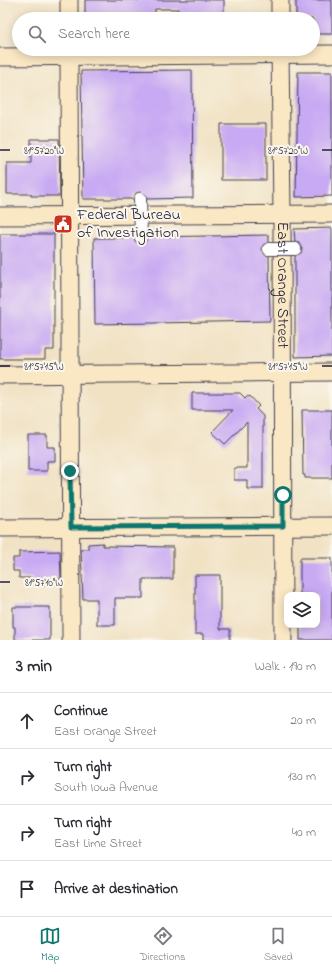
<!DOCTYPE html>
<meta charset="utf-8">
<style>
:root{--surface:#fff;--page:#f2f2f3;--text:#2b2b33;--muted:#7c7c81;--line:#e1e1e2;--accent:#0f766e}
body{margin:0;font-family:"Indie Flower",sans-serif;background:var(--page);color:var(--text)}
.controls{position:absolute;right:12px;bottom:12px;display:grid;overflow:hidden;border-radius:8px;box-shadow:0 2px 10px #0003}
.controls button{width:36px;height:36px;display:grid;place-items:center;padding:0;border:0;border-bottom:1px solid var(--line);background:var(--surface);color:var(--text);font:20px sans-serif}
.stop{position:absolute;width:12px;height:12px;margin:-9px;border:3px solid #0f766e;border-radius:50%;background:#fff}
.stop.end{background:#0f766e;border-color:#fff;box-shadow:0 1px 4px #0008}
.list{margin:0;padding:0;list-style:none}
h2{display:flex;justify-content:space-between;align-items:center;height:52px;margin:0;padding:0 16px;font-size:17px}
h2 small{font-size:13px;font-weight:400;color:var(--muted)}
.list li{display:grid;grid-template-columns:26px 1fr auto;gap:12px;align-items:center;box-sizing:border-box;height:56px;padding:0 16px;border-top:1px solid var(--line)}
.list b{display:block;font-size:15px;white-space:nowrap}
.list p{margin:0;font-size:13px;white-space:nowrap;color:var(--muted)}
.list em{font-size:13px;font-style:normal;color:var(--muted)}
.icon{flex:none;width:22px;height:22px;fill:none;stroke:currentColor;stroke-width:2;stroke-linecap:round;stroke-linejoin:round}
.map{position:relative;flex:none;width:332px;height:640px;overflow:hidden}
.search{position:absolute;background:var(--surface);box-shadow:0 2px 10px #0003;left:12px;right:12px;top:12px;height:44px;display:flex;align-items:center;gap:10px;box-sizing:border-box;padding:0 14px;border-radius:22px;color:var(--muted);font-size:15px}
.sheet{height:276px;background:var(--surface)}
nav{display:flex;justify-content:space-around;align-items:center;box-sizing:border-box;height:56px;border-top:1px solid var(--line);background:var(--surface);font-size:11px;color:var(--muted)}
nav a{display:grid;justify-items:center;gap:2px}
nav .on{color:var(--accent)}
.map>svg:first-child{display:block}
</style>
<div class="map">
<svg width="332" height="640" viewBox="0 0 332 640">
<rect width="100%" height="100%" fill="#fbf7ec"/>
<filter id="ink" filterUnits="userSpaceOnUse"><feTurbulence type="fractalNoise" baseFrequency=".025" numOctaves="2"/><feDisplacementMap in="SourceGraphic" scale="8" xChannelSelector="R" yChannelSelector="G"/><feConvolveMatrix kernelMatrix="1 2 1 2 8 2 1 2 1" color-interpolation-filters="sRGB"/></filter>
<filter id="wash" filterUnits="userSpaceOnUse"><feTurbulence type="fractalNoise" baseFrequency=".012" numOctaves="4" result="noise"/><feDisplacementMap in="SourceGraphic" scale="16" xChannelSelector="R" yChannelSelector="G"/><feGaussianBlur stdDeviation="0.9" result="paint"/><feColorMatrix in="noise" values="0 0 0 0 0 0 0 0 0 0 0 0 0 0 0 0 0 1.4 0 .05"/><feComposite in="paint" operator="in"/></filter>
<g filter="url(#wash)">
<rect width="100%" height="100%" fill="#f1e2c4"/>
<g id="blocks">
<!-- building -->
<path fill="#c8a9f3" d="M85 0H224V19H178V9H155V19H85Z
M296 0H332V34H313V19H296Z
M192 70 193 198 147 199 146 195 140 192 136 193 133 199H83L81 71Z
M298 72H332V196L296 197Z
M221 124H266V180H221Z
M31 139H59L60 196H31V194H7V163H31Z
M332 228V356L295 357V256L301 253 302 249 299 243 295 242 294 229Z
M0 234H54V350H45V359H0Z
M269 235V242L263 245 262 249 265 255 269 256 270 321 95 324 94 238H134L135 241 141 244 145 243 148 237Z
M192 393H240L245 398 247 396 249 397 250 396 259 406 256 409 263 416V489H247V480H234V468H247V422L225 444 212 432 233 410H192Z
M302 410H332V478H305V475H303Z
M28 435H47V447H55V461H47V471H28Z
M103 543V546L173 547V579H143V598H115V625H97V599H83L81 549H88V544Z
M60 551 61 579H45V585H33V578H19V571H13V558H19V552Z
M300 558H332V640H300V625H317V595H300Z
M195 575H220V629H230V640H203V634H195Z
M13 607H50V640H15V627H13Z"/>
</g>
</g>
<g filter="url(#ink)">
<use href="#blocks" fill-opacity="0" stroke="#413f50" stroke-width="1"/>
<g fill="none" stroke-linecap="round" stroke-linejoin="round">
<!-- secondary casing -->
<g stroke="#413f50" stroke-width="19">
<g id="secondary">
<path d="M280 0V19"/>
<path d="M69 19V0"/>
<path d="M69 49 71 640"/>
<path id="s1" d="M280 49 282 214 283 640"/>
<path d="M0 57 332 54"/>
<path d="M0 216 332 214"/>
<path d="M0 375 332 372"/>
<path d="M0 528 332 526"/>
</g>
</g>
<!-- secondary -->
<use href="#secondary" stroke="#fae7c3" stroke-width="17"/>
<!-- street-bridge casing -->
<g stroke="#413f50" stroke-width="14" stroke-linecap="butt">
<path id="street-bridge" d="M140 199 141 237
M269 249H295"/>
</g>
<!-- street-bridge -->
<use href="#street-bridge" stroke="#fff" stroke-width="12"/>
</g>
</g>
<g fill="none" stroke-linecap="round" stroke-linejoin="round" filter="url(#ink)">
<!-- route -->
<path stroke="#0f766e" stroke-width="5" d="M70 471 71 527 283 526V495"/>
</g>
<!-- ticks -->
<path fill="none" stroke="#22223b" stroke-width="1.5" d="M0 150H10M322 150H332M0 366H10M322 366H332M0 582H10"/>
<!-- icons -->
<defs>
<g id="civic-square" transform="scale(1)"><rect x="-9" y="-9" width="18" height="18" rx="4" fill="#c8321e" stroke="#fbf7ec"/><path d="M-.6-6.5H3V-4.5H.6V-3L4-1V1h2V6H-6V1h2V-1L-.6-3ZM-1.2 2.5V6h2.4V2.5Z" fill="#fff"/></g>
</defs>
<g fill-rule="evenodd">
<use href="#civic-square" x="63" y="224"/>
</g>
<g text-anchor="middle" dominant-baseline="central" stroke-width="4" stroke-linejoin="round" paint-order="stroke">
<!-- poi labels -->
<g font-size="16" fill="#22223b" stroke="#fbf7ec" text-anchor="start">
<text x="77" y="215">Federal Bureau<tspan x="77" dy="18">of Investigation</tspan></text>
</g>
<!-- street labels -->
<g font-size="16" fill="#22223b" stroke="#fbf7ec">
<text stroke="none"><textPath href="#s1" startOffset="236">East Orange Street</textPath></text>
</g>
</g>
<g font-size="10" text-anchor="middle" fill="#22223b" stroke="#fbf7ec" stroke-width="4" stroke-linejoin="round" paint-order="stroke">
<text x="288" y="154">81°57'20"W</text>
<text x="44" y="154">81°57'20"W</text>
<text x="288" y="370">81°57'15"W</text>
<text x="44" y="370">81°57'15"W</text>
<text x="44" y="586">81°57'10"W</text>
</g>
</svg>
<div class="controls">
<button><svg class="icon" aria-label="layers" viewBox="0 0 24 24"><path d="M12 4l9 5-9 5-9-5zM3 14l9 5 9-5"/></svg></button>
</div>
<div class="stop" style="left:283px;top:495px"></div>
<div class="stop end" style="left:70px;top:471px"></div>
<div class="search"><svg class="icon" aria-label="search" viewBox="0 0 24 24"><circle cx="10" cy="10" r="6"/><path d="M15 15l6 6"/></svg>Search here</div>
</div>
<section class="sheet">
<h2>3 min<small>Walk · 190 m</small></h2>
<ul class="list">
<li><svg class="icon" aria-label="ahead" viewBox="0 0 24 24"><path d="M12 20V5M6 11l6-6 6 6"/></svg><div><b>Continue</b><p>East Orange Street</p></div><em>20 m</em></li>
<li><svg class="icon" aria-label="right" viewBox="0 0 24 24"><path d="M7 20v-9h11M14 6l5 5-5 5"/></svg><div><b>Turn right</b><p>South Iowa Avenue</p></div><em>130 m</em></li>
<li><svg class="icon" aria-label="right" viewBox="0 0 24 24"><path d="M7 20v-9h11M14 6l5 5-5 5"/></svg><div><b>Turn right</b><p>East Lime Street</p></div><em>40 m</em></li>
<li><svg class="icon" aria-label="arrive" viewBox="0 0 24 24"><path d="M6 21V4h12l-3 4 3 4H6"/></svg><div><b>Arrive at destination</b></div></li>
</ul>
</section>
<nav>
<a class="on"><svg class="icon" aria-label="map" viewBox="0 0 24 24"><path d="M3 6l6-2 6 2 6-2v14l-6 2-6-2-6 2zM9 4v14M15 6v14"/></svg>Map</a>
<a><svg class="icon" aria-label="directions" viewBox="0 0 24 24"><path d="M12 3l9 9-9 9-9-9zM9 14v-3h6M13 9l2 2-2 2"/></svg>Directions</a>
<a><svg class="icon" aria-label="saved" viewBox="0 0 24 24"><path d="M7 4h10v16l-5-4-5 4z"/></svg>Saved</a>
</nav>
